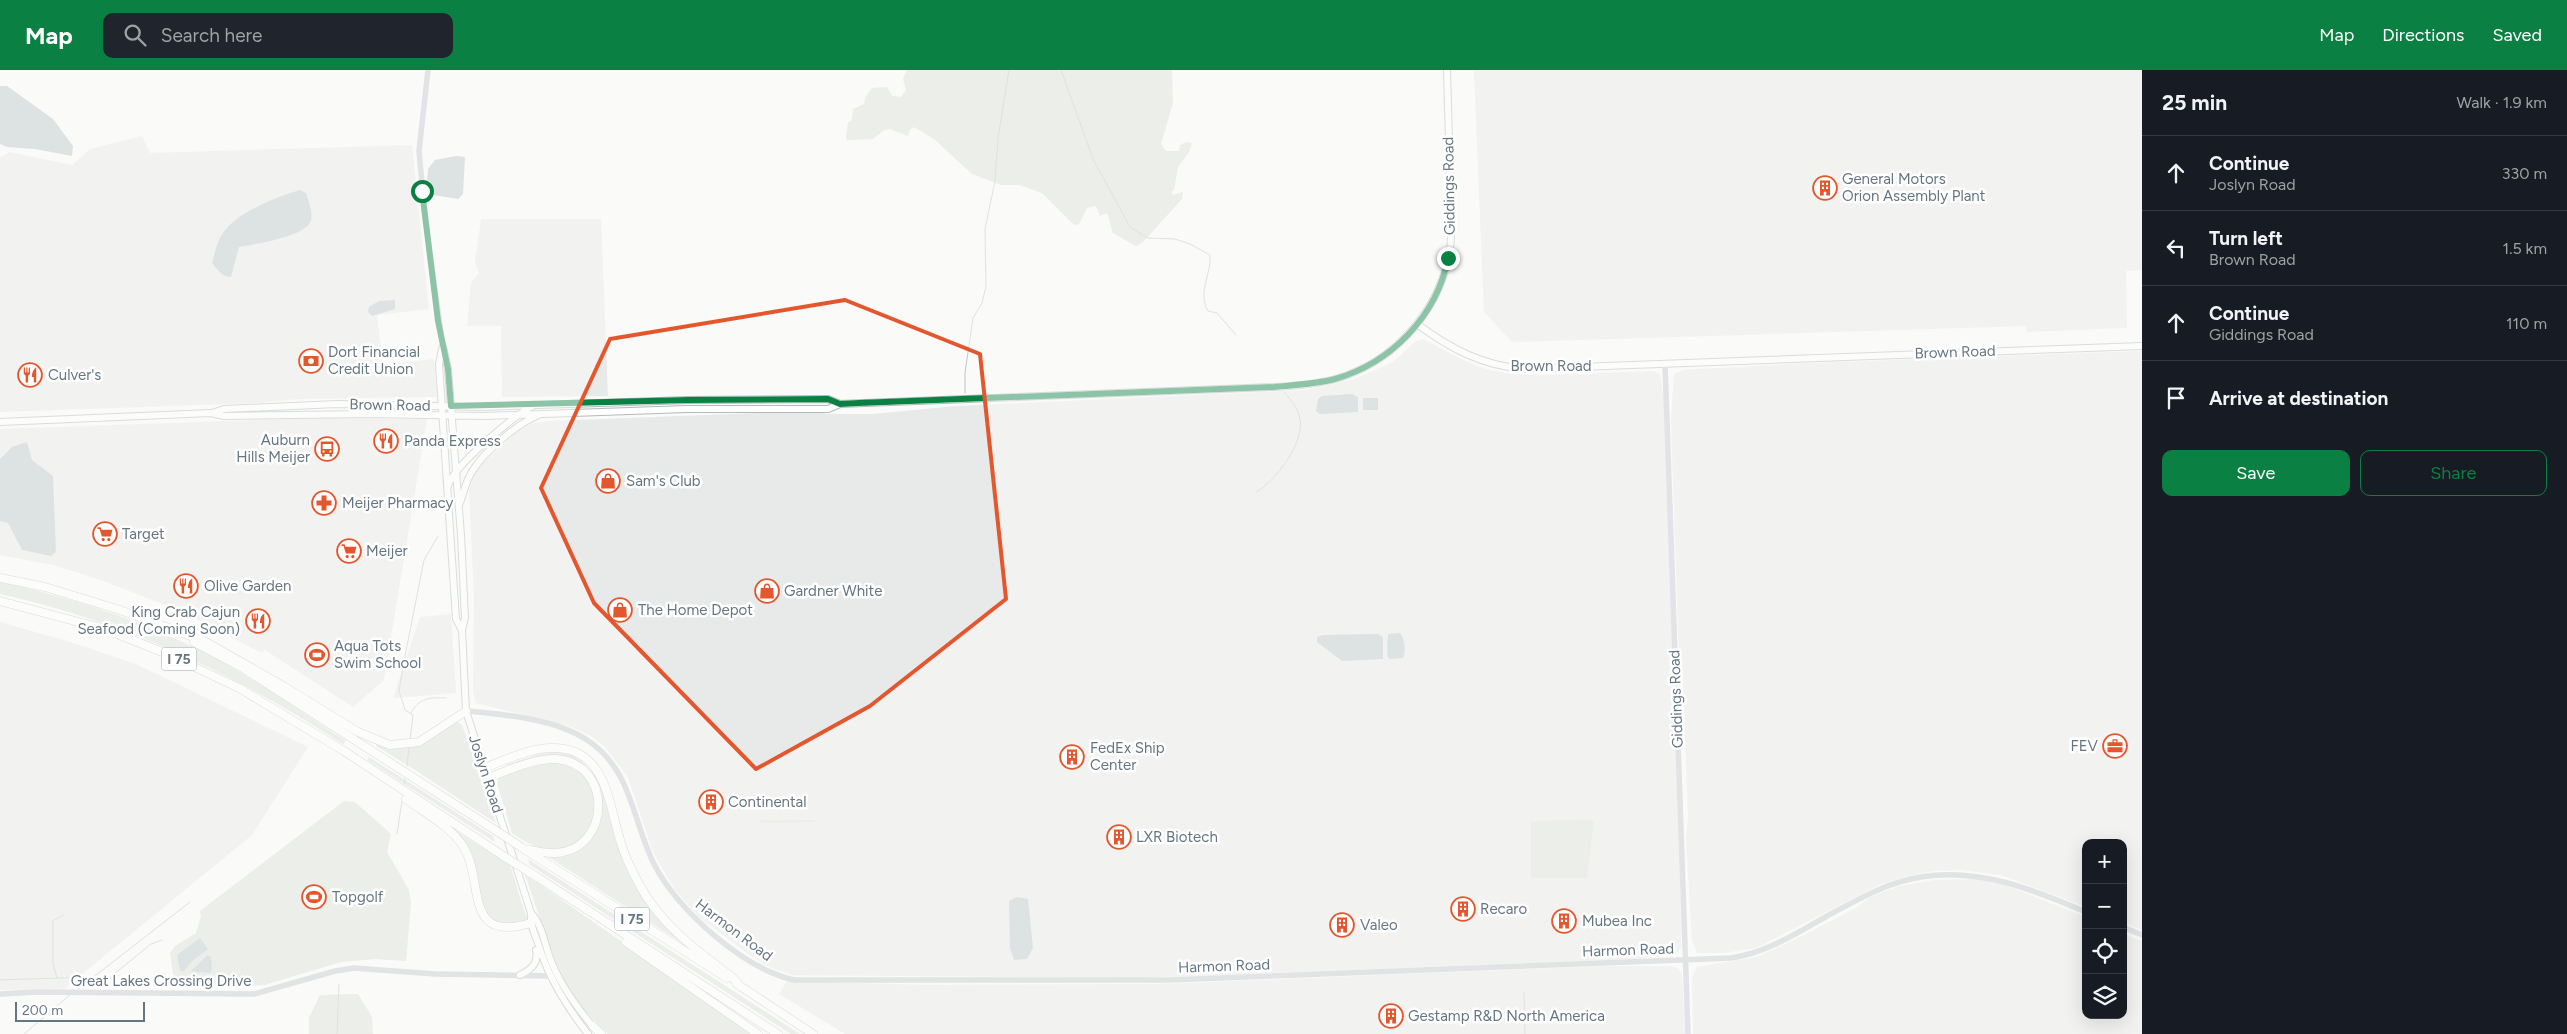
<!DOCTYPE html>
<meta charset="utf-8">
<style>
:root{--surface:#171b24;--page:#20242c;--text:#f1f3f6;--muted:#9ea1a6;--line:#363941;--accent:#0b8043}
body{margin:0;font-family:Figtree,sans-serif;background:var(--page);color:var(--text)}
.controls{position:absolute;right:15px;bottom:15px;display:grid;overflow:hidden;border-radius:10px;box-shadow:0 5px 20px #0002}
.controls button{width:45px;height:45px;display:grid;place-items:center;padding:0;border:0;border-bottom:1px solid var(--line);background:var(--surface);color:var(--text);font:25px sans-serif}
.scale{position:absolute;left:15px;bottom:12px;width:130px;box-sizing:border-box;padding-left:5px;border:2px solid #657683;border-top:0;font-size:14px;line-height:18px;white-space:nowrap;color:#657683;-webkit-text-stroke:4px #fff;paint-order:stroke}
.stop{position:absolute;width:15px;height:15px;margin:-11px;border:4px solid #0b8043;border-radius:50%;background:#fff}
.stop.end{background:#0b8043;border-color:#fff;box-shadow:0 1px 5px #0008}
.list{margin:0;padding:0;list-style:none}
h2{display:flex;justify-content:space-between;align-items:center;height:65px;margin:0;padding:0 20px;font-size:21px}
h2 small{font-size:16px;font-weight:400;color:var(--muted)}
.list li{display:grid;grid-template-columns:32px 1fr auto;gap:15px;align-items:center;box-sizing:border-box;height:75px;padding:0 20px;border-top:1px solid var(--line)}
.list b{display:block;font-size:19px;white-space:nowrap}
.list p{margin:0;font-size:16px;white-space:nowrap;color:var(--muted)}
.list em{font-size:16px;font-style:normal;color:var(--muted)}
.actions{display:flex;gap:10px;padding:15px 20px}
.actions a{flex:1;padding:11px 0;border:1px solid var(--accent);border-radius:10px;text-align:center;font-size:18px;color:var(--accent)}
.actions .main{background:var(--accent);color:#fff}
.icon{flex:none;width:28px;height:28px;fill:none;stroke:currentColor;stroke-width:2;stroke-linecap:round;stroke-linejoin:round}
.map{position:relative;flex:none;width:2142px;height:964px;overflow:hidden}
header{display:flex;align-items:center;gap:30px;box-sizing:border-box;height:70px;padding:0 25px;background:var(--accent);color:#fff}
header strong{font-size:24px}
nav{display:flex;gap:28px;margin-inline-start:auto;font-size:18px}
.search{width:350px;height:45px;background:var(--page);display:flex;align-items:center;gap:12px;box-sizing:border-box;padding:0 18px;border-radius:10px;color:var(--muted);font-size:19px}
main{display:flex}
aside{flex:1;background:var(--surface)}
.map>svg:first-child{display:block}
</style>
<header>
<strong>Map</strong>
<div class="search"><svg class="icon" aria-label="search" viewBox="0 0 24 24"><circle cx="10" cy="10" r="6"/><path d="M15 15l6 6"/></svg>Search here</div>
<nav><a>Map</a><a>Directions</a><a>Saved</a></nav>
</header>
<main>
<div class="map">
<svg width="2142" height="964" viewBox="0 0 2142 964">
<rect width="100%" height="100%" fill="#fafaf8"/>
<!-- built -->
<path fill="#e8e9e9" d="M1474 0H2142V200L2126 201 2127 258 2027 262 2026 256 1512 272 1484 242Z
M142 66 150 83 412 75 429 239 377 245 383 295 434 289 437 327 298 329 258 333 0 342V88L9 82 72 95 90 79Z
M481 149H601L608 326 502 327 501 256H467L471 213 479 203 475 192Z
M1423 269 1465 291 1485 299 1512 304 1543 305 1653 301 1660 304 1664 331 1680 792 1681 873V878L1675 885 1635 889 1139 908 793 905 769 897 748 884 699 847 675 820 653 782 628 707 605 677 593 667 569 656 476 633 473 622 474 527 469 419 473 406 485 391 516 363 531 354 548 351 808 341 828 344H873L956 336 1307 320 1354 309 1393 292 1416 271Z
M2142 281V860L2123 852V773H2086V837L2001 805 1961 800 1934 801 1907 806 1879 815 1756 878 1724 883H1697L1692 871 1686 769 1688 749 1683 613 1679 591 1671 350 1674 304 1683 300 1812 293Z
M310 348 427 349 384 610 353 637 265 580 262 583 183 542 101 510 53 495 0 485V359Z
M451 544 456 623 393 628 420 547Z
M0 552 77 574 138 595 308 677 252 765 64 919 0 920Z
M1975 809 2000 813 2086 847V945H2123V864L2142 871V964H1693L1692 908 1697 897 1757 887 1804 865 1856 838 1870 827 1900 816 1934 810Z
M1606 896H1671L1678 898 1682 904 1685 964H845L779 924 787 911 926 915 1162 914Z"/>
<!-- green -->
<path fill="#dadfd7" d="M907 0H1172L1173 33 1161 74 1166 81H1179L1180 75 1186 72 1192 73 1189 82 1178 97 1174 120 1171 122 1173 125 1183 122 1182 129 1143 172 1136 176 1113 163 1107 143 1100 146 1096 136 1087 138 1079 154 1074 155 1042 123 1019 115H1001L972 104 934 69 914 57 910 60 908 66 890 59 883 61 873 69 847 70 846 66 848 53 852 50 853 39 864 34 866 26 872 18 887 17 892 26 901 27 906 20 903 9Z
M0 512C73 528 144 551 211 586 258 611 301 642 346 671L343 674C235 604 127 552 0 524Z
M457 652 462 655 496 753 412 698 376 676 377 674C412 684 428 668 457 652Z
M555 682 571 685 581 691 597 707 630 803 682 873 547 786 580 777 602 734 597 715 565 688 509 697 508 694 539 684Z
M369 687 493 766 495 772 367 690Z
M552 692C559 693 568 694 574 698 615 723 591 788 543 779 532 776 522 770 512 763L497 713 499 708 505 704Z
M344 731 355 732 391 764 387 782 409 820 411 833 406 891 375 889 341 892 264 915 240 916 230 914 191 918 175 917 170 883 175 876 196 863 201 846 200 841Z
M757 746 760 750H815L814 752 762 753Z
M1594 750 1587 808H1531V751Z
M454 760 510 795 527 850C513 856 491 856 483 839 478 828 478 814 475 802 470 788 460 773 454 760Z
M528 789 800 964H791L530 795Z
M525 805 539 814 754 964H608C596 952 583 940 574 927 551 890 540 846 525 805Z
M358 924 372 947 373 964H309V948L320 925Z"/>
<!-- water -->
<path fill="#bbc7cb" d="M0 16H7L53 49 73 76 72 86 35 79 7 77 0 74Z
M456 86 465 87 463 124 458 129 434 125 427 113 428 99 435 90Z
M300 120 306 123C308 130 313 142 311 150 307 167 254 174 239 177L231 207C222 207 217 199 212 193 215 183 217 171 223 163 236 143 278 126 300 120Z
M395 230V239L372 246 368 242 369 237 379 231Z
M1352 324 1358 327V342L1320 344 1316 341 1318 329 1322 326Z
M1363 328H1378V340H1363Z
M27 372 32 390 53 406 56 482 51 486 22 480 8 453 0 451V389L12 377Z
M1400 563C1405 569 1406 582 1403 588L1390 589 1387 586 1388 564Z
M1378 564 1383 567V589L1342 591 1317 572V567L1323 565Z
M1017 827 1028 829 1033 878 1027 889 1014 890 1010 878 1009 831Z
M200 868 208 879 192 891 184 901H180L177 885Z
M208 885 211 887 212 900 210 903 191 901Z"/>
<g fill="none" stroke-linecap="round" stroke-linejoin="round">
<!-- stream -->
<path stroke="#bbc7cb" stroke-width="1" d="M1061 0 1093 89 1130 157 1148 168 1175 169 1190 174 1210 185C1212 203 1197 222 1208 241L1217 243 1236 265
M965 323V303L973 248 982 233 986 216 985 159 995 111 998 68 1009 0
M1256 422C1275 412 1305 372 1300 349 1298 338 1291 330 1284 322
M411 643C419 628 430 627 446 628
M410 670 413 645 405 640 399 621 405 586 424 490 438 466
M407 696 409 678
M404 714 405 709
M397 764 402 731
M57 908 53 894V851L63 845
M0 910 89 907 103 913 151 874 162 870
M78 919 190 832
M1524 923 1525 964
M24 964 71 924
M337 964 339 915"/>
<!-- secondary casing -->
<g stroke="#b3babf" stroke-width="8">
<path id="secondary" d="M1417 254C1451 279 1483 296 1525 299L2142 276
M443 277 448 299 461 465 465 548 462 560 466 641 531 843C543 855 545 878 552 893 562 918 578 939 595 959
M442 279 439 294 456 549 462 560
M212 343 224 339 337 334 481 337 688 330 828 329 840 334
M0 352 211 343 224 346 369 344 483 346 687 339H828L840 334 1275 317C1296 316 1318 314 1339 308 1396 290 1441 239 1450 179 1453 155 1451 131 1450 107 1449 71 1448 36 1447 0
M448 416C454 395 514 346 534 335
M460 433C464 422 466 410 473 400 485 381 518 353 539 345
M531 843C530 855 534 862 538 873 548 907 566 936 588 964
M520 905C531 900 539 893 536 880"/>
</g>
<!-- motorway casing -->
<g stroke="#b4b9bd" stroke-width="9">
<path id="motorway" d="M0 508 45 517 120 540 204 571 285 617 358 662 390 675 419 672 466 641
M0 531 105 559 167 584 239 618 344 681 505 787
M194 572 241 597 495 760
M483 698C504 691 527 679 549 678 608 675 608 735 622 776 626 790 633 802 639 814 661 855 696 880 732 907L740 916
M487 708C508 701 534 688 556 689 613 693 612 779 556 783 546 784 538 781 529 780
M406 729C425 743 450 756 463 776 485 811 462 874 531 853
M521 777 727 908
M537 807 778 964
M626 872 758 964
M737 914 813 964
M593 956 601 964"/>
</g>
<!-- tertiary -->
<path stroke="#c3c8cc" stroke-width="5.5" d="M428 0 419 81 425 147 443 277
M1665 294 1688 964
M466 641C503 644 556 649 587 670 632 699 632 750 654 794 677 840 744 899 794 910H1169L1731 888C1766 883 1797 863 1827 846 1857 830 1887 812 1921 807 1979 797 2034 820 2086 842
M2123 857 2142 865
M0 924 37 922 254 924 335 901 354 898 435 904 553 906"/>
<!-- secondary -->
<use href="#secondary" stroke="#fff" stroke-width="6"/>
<!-- motorway -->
<use href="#motorway" stroke="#fff" stroke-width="8"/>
<!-- motorway-bridge casing -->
<g stroke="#b4b9bd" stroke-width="9" stroke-linecap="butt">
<path id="motorway-bridge" d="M495 760 521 777
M505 787 537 807"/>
</g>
<!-- motorway-bridge -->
<use href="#motorway-bridge" stroke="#fff" stroke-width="8"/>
</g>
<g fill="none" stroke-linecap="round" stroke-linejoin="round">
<!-- route -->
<path stroke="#0b8043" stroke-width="6" d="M422 121 438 251 448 299 451 336 688 330 828 329 840 334 859 333 1274 317C1295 315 1316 314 1335 309 1391 293 1437 246 1448 188"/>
</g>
<!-- marked area -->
<path d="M0 0H2142V964H0ZM845 230 980 284 1006 529 870 636 756 699 594 533 541 418 610 269Z" fill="#fafaf8" fill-opacity=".55" fill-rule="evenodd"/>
<path fill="none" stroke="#e4572e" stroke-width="4" stroke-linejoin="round" d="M845 230 980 284 1006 529 870 636 756 699 594 533 541 418 610 269Z"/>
<!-- icons -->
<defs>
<g id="building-ring" transform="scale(1.25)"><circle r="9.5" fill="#fff" stroke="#e4572e" stroke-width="1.5"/><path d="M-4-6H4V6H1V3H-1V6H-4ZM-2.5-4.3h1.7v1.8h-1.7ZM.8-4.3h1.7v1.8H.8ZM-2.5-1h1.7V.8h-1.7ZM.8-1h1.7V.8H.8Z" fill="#e4572e"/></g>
<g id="bank-ring" transform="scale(1.25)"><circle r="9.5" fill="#fff" stroke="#e4572e" stroke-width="1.5"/><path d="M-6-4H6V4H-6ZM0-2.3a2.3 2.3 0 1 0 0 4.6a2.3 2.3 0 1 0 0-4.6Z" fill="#e4572e"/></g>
<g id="restaurant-ring" transform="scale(1.25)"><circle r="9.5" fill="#fff" stroke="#e4572e" stroke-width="1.5"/><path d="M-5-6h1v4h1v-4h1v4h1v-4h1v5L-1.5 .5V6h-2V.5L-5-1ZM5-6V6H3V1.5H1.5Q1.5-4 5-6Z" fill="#e4572e"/></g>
<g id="bus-ring" transform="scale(1.25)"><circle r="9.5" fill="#fff" stroke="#e4572e" stroke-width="1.5"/><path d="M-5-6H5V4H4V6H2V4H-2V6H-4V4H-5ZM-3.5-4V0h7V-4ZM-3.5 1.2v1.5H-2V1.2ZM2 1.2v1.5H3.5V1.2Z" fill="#e4572e"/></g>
<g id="shop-ring" transform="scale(1.25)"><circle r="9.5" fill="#fff" stroke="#e4572e" stroke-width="1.5"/><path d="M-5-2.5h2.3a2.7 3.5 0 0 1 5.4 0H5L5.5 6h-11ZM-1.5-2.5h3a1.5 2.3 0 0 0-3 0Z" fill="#e4572e"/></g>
<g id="pharmacy-ring" transform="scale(1.25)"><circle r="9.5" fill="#fff" stroke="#e4572e" stroke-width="1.5"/><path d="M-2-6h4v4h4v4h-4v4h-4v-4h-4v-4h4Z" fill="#e4572e"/></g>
<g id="supermarket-ring" transform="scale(1.25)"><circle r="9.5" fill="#fff" stroke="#e4572e" stroke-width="1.5"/><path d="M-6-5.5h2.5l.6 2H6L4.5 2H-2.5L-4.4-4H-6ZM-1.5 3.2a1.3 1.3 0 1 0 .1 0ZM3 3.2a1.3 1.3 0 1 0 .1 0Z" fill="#e4572e"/></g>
<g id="stadium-ring" transform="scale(1.25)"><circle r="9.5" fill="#fff" stroke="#e4572e" stroke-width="1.5"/><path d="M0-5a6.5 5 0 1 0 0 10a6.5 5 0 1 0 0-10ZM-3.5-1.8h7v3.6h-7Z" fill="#e4572e"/></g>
<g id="office-ring" transform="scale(1.25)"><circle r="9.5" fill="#fff" stroke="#e4572e" stroke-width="1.5"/><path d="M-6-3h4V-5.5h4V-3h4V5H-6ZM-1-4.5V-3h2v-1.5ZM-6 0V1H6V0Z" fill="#e4572e"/></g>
</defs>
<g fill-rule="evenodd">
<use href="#building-ring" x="1825" y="118"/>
<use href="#bank-ring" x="311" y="291"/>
<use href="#restaurant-ring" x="30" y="305"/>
<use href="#restaurant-ring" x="386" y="371"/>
<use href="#bus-ring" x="327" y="379"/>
<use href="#shop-ring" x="608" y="411"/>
<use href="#pharmacy-ring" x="324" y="433"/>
<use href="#supermarket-ring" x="105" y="464"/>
<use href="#supermarket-ring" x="349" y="481"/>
<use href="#restaurant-ring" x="186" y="516"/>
<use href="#shop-ring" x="767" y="521"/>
<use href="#shop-ring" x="620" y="540"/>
<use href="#restaurant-ring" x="258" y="551"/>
<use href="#stadium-ring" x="317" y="585"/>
<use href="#office-ring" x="2115" y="676"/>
<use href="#building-ring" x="1072" y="687"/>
<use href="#building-ring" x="711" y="732"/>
<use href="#building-ring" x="1119" y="767"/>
<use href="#stadium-ring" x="314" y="827"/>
<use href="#building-ring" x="1463" y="839"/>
<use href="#building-ring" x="1564" y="851"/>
<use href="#building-ring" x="1342" y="855"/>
<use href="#building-ring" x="1391" y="946"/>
</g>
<g text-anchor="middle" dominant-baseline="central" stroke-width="5" stroke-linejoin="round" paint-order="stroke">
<!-- shield labels -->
<g fill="#fff" stroke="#939fa8" stroke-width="1">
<rect x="161.5" y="577.5" width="35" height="23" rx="4"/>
<rect x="614.5" y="837.5" width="35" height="23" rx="4"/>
</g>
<g font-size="14" font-weight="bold" fill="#657683">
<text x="179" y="589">I 75</text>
<text x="632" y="849">I 75</text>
</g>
<!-- poi labels -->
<g font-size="15" fill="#657683" stroke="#fff" text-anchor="start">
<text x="1842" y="109">General Motors<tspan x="1842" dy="17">Orion Assembly Plant</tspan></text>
<text x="328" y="282">Dort Financial<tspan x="328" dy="17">Credit Union</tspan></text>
<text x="48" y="305">Culver's</text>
<text x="310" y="370" text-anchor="end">Auburn<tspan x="310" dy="17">Hills Meijer</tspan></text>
<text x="404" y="371">Panda Express</text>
<text x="626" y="411">Sam's Club</text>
<text x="342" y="433">Meijer Pharmacy</text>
<text x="122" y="464">Target</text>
<text x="366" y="481">Meijer</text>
<text x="204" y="516">Olive Garden</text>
<text x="784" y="521">Gardner White</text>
<text x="638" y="540">The Home Depot</text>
<text x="240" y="542" text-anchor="end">King Crab Cajun<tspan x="240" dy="17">Seafood (Coming Soon)</tspan></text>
<text x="334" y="576">Aqua Tots<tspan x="334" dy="17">Swim School</tspan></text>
<text x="2098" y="676" text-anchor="end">FEV</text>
<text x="1090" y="678">FedEx Ship<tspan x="1090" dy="17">Center</tspan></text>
<text x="728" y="732">Continental</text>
<text x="1136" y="767">LXR Biotech</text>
<text x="332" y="827">Topgolf</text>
<text x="1480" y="839">Recaro</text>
<text x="1582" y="851">Mubea Inc</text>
<text x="1360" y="855">Valeo</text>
<text x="1408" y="946">Gestamp R&amp;D North America</text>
</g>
<!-- street labels -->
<g font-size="15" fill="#657683" stroke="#fff">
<text transform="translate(1449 116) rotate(-91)">Giddings Road</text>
<text transform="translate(1955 282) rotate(-2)">Brown Road</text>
<text x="1551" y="296">Brown Road</text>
<text transform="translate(390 335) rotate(1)">Brown Road</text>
<text transform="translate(1676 629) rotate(-92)">Giddings Road</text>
<text transform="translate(486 704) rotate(72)">Joslyn Road</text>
<text transform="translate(734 860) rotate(37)">Harmon Road</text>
<text transform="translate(1628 880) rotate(-2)">Harmon Road</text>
<text transform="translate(1224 896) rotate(-2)">Harmon Road</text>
<text x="161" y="911">Great Lakes Crossing Drive</text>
</g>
</g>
</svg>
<div class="controls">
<button>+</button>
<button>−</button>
<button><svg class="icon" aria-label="locate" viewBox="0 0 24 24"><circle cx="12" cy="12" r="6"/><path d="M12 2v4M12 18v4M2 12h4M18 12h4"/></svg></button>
<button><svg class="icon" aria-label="layers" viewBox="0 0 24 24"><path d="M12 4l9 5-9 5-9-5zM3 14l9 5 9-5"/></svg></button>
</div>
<div class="scale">200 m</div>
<div class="stop" style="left:422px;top:121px"></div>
<div class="stop end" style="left:1448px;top:188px"></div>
</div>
<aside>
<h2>25 min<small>Walk · 1.9 km</small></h2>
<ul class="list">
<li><svg class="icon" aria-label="ahead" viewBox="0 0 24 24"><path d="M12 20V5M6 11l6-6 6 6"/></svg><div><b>Continue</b><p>Joslyn Road</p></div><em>330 m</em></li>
<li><svg class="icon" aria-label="left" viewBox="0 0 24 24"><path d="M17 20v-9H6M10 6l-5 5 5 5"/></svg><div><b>Turn left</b><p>Brown Road</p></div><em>1.5 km</em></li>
<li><svg class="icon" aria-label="ahead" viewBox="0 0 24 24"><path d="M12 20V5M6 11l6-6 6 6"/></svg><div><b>Continue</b><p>Giddings Road</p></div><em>110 m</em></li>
<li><svg class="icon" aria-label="arrive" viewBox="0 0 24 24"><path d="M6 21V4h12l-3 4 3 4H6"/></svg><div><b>Arrive at destination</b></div></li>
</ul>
<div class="actions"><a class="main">Save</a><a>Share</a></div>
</aside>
</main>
